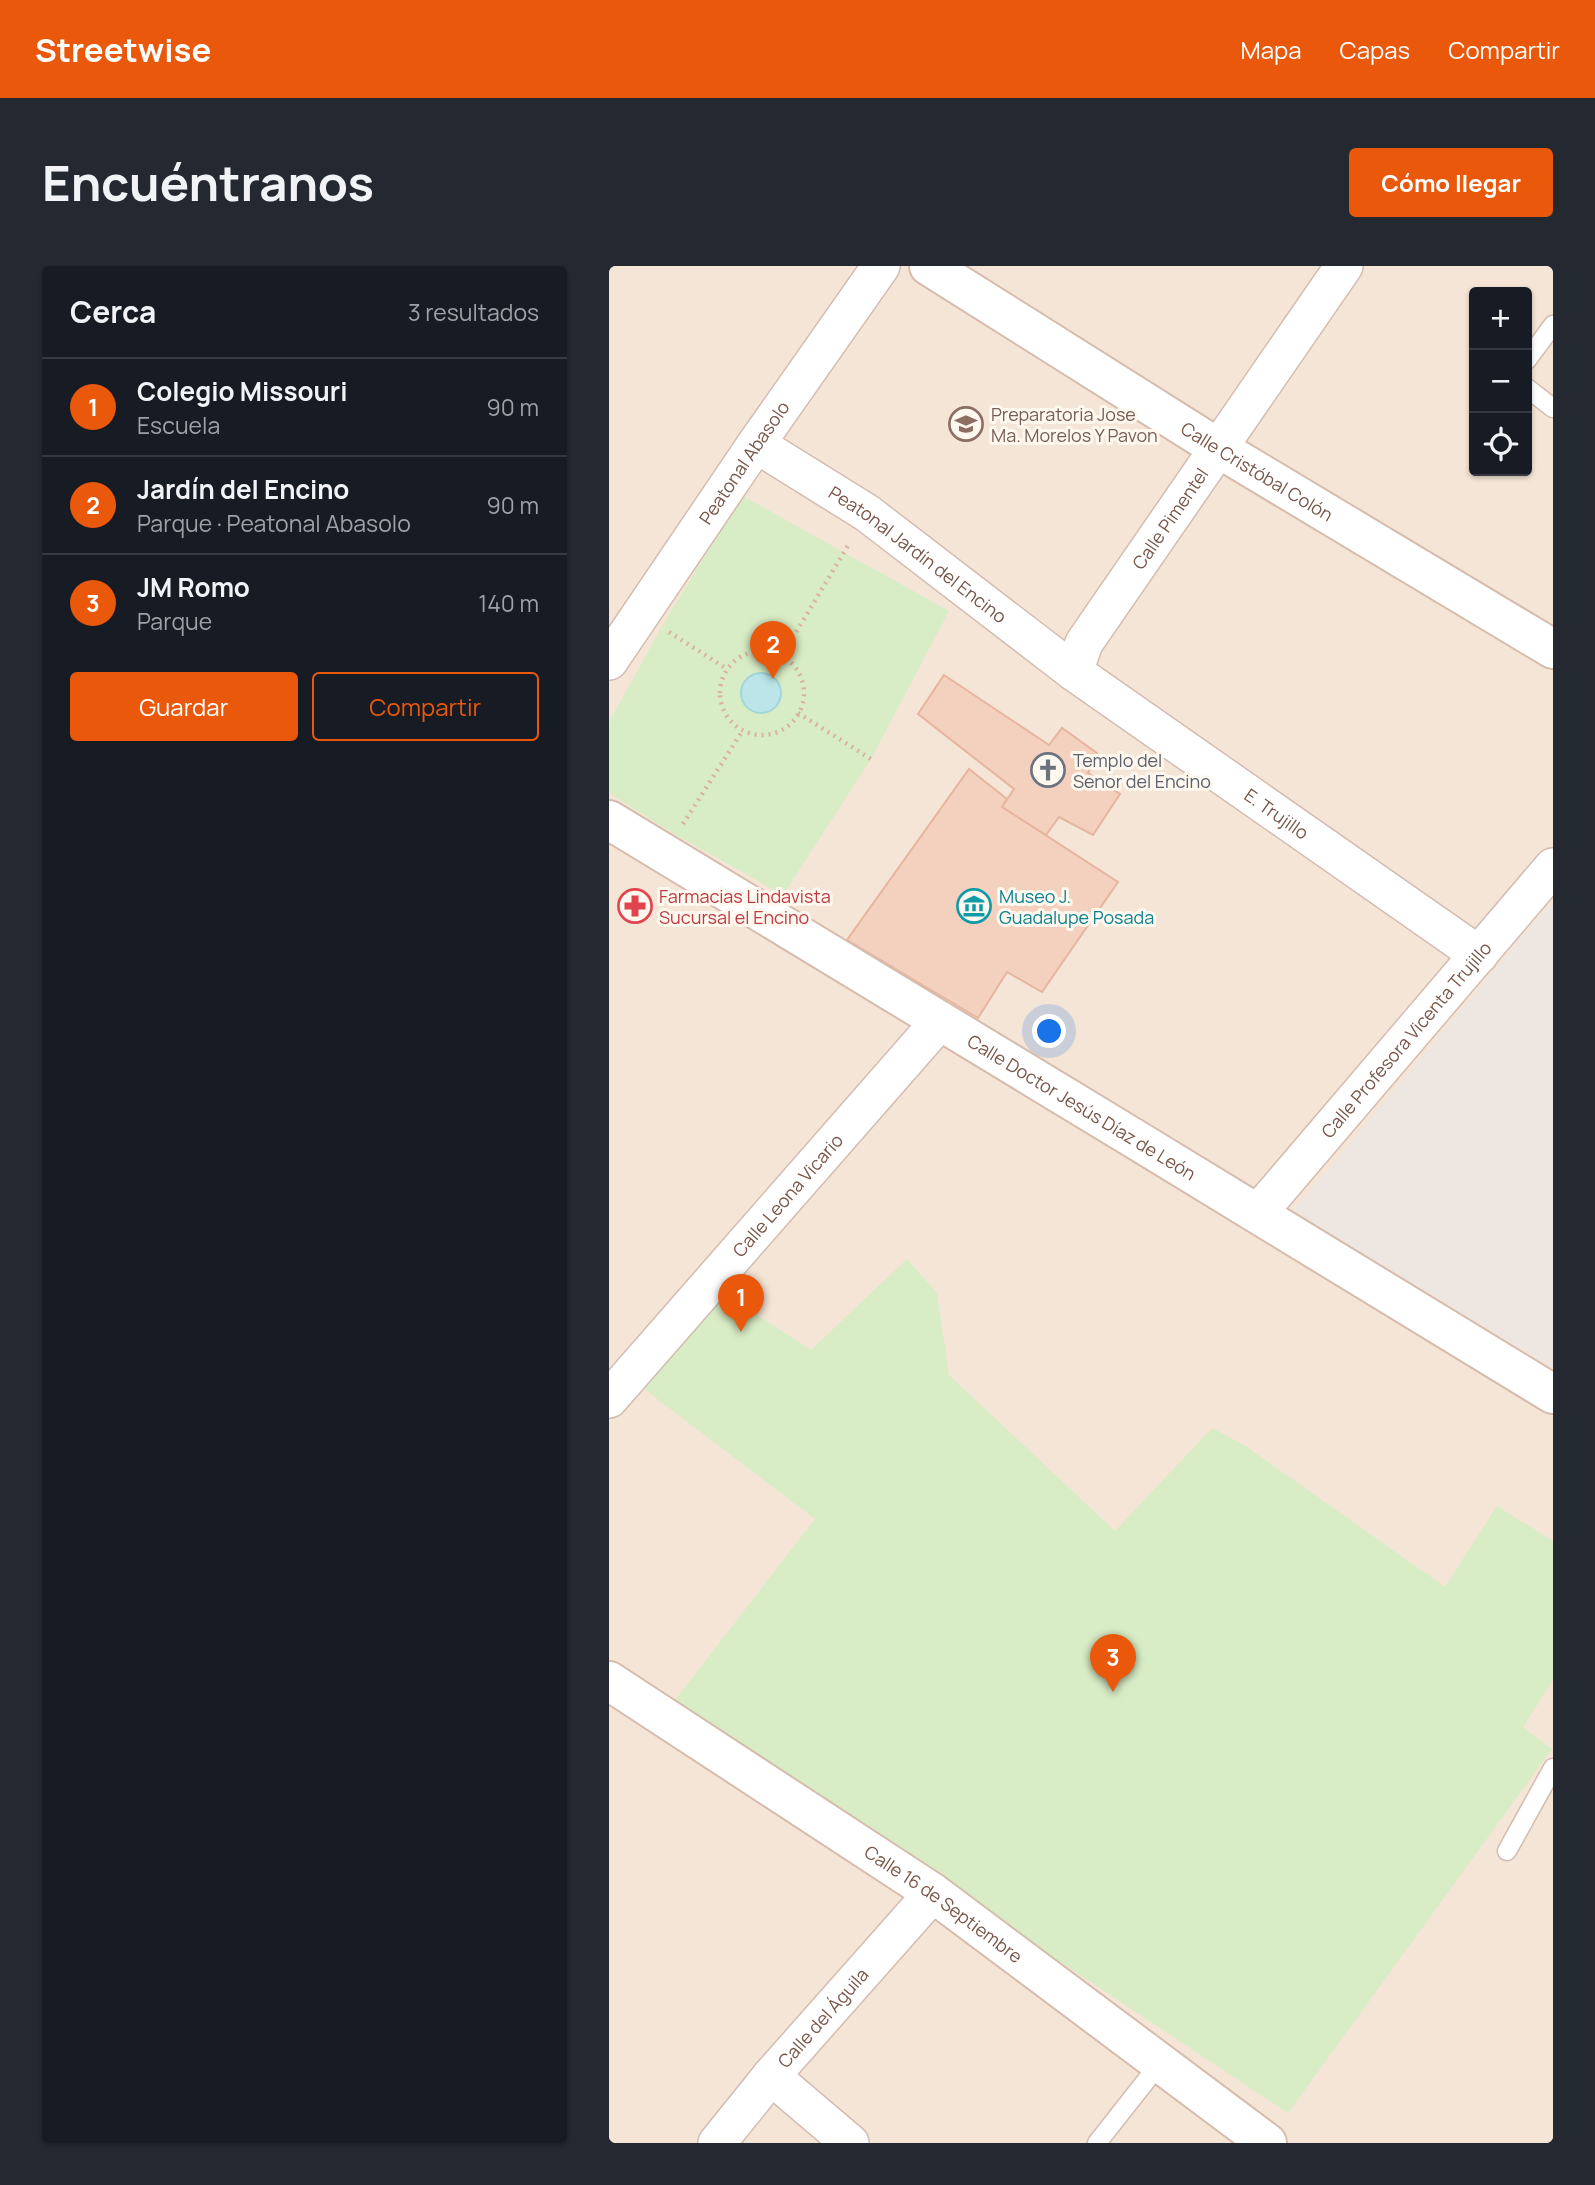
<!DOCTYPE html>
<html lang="es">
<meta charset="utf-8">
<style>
:root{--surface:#171b24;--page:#242831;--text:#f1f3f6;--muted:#9ea1a6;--line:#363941;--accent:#ea580c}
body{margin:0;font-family:Manrope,sans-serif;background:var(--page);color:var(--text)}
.controls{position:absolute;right:21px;top:21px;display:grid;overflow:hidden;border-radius:7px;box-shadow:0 2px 5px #0004}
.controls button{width:63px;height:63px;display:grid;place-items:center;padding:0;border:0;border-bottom:2px solid var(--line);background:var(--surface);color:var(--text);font:35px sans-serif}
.you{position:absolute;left:441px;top:766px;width:24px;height:24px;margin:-18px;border:5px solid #fff;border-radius:50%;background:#1a73e8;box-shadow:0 0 0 10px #1a73e833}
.badge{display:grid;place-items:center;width:46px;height:46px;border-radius:50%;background:var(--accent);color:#fff;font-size:23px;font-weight:700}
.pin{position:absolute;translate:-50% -58px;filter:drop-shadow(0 2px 4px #0008)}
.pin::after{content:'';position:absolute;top:37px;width:24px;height:21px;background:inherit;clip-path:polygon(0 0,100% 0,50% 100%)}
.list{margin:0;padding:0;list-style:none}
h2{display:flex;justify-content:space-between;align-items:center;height:91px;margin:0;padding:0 28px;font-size:30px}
h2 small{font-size:23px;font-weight:400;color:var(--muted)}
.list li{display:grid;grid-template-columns:46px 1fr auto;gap:21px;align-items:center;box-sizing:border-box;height:98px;padding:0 28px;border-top:2px solid var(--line)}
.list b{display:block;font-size:26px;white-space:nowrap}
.list p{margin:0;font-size:23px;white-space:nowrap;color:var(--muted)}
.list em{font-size:23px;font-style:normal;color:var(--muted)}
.actions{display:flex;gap:14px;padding:21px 28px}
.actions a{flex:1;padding:16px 0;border:2px solid var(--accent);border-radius:7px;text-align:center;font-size:24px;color:var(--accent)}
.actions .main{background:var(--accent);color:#fff}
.icon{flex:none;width:38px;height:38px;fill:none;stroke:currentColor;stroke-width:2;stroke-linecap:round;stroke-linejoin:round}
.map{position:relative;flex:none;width:944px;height:1877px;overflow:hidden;border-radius:7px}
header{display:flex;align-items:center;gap:42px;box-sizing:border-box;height:98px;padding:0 35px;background:var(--accent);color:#fff}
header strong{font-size:33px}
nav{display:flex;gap:38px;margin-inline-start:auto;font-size:24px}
.intro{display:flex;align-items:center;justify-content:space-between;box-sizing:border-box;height:168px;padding:0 42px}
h1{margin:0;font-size:49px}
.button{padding:18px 32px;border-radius:7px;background:var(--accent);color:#fff;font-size:24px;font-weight:700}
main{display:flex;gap:42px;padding:0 42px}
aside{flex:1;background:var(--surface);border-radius:7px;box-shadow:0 2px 5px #0004}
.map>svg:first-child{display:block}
</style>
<header>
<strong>Streetwise</strong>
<nav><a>Mapa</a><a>Capas</a><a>Compartir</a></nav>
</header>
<div class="intro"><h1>Encuéntranos</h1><a class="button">Cómo llegar</a></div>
<main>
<aside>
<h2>Cerca<small>3 resultados</small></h2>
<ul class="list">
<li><span class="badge">1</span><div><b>Colegio Missouri</b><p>Escuela</p></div><em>90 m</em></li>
<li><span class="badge">2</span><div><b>Jardín del Encino</b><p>Parque · Peatonal Abasolo</p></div><em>90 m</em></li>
<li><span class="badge">3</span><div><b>JM Romo</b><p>Parque</p></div><em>140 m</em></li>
</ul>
<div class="actions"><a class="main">Guardar</a><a>Compartir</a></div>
</aside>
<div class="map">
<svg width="944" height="1877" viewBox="0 0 944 1877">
<rect width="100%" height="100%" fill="#fdf3e8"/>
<!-- residential -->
<path fill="#f5e5d6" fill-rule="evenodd" d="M0 0H944V1877H0ZM865 26H918V205H865Z"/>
<!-- industrial -->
<path fill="#eee6e1" d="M944 634V1102L683 946Z"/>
<!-- green -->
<path fill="#d8ecc5" d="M132 229 340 345 262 493 174 629 65 568 0 527V456L51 364Z
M298 993 328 1027 340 1109 506 1265 603 1162 635 1179 836 1321 888 1240 944 1275V1414L914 1461 943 1483 679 1847 63 1438 206 1253 30 1119 117 1029 202 1084Z"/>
<!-- water -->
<path fill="#bbe5e8" stroke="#a1d6da" stroke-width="2" d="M132 427a20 20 0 1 1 40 0a20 20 0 1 1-40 0Z"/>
<!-- building -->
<path fill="#f4d0bf" stroke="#e7b49e" stroke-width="2" d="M335 409 440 479 453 462 488 487 479 507 511 528 484 569 450 551 437 569 393 541 405 523 309 448Z
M360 503 398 533 393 541 509 616 433 726 398 706 369 752 238 674Z"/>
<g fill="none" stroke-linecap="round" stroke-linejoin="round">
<!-- lane casing -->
<g stroke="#d3bcb0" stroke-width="21">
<path id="lane" d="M918 94 944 59
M918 122 944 142
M898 1585 944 1502
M488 1877 551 1797"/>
</g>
<!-- street casing -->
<g stroke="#d3bcb0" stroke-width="40">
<g id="street">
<path id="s1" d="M147 178 258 247 465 406 870 689"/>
<path id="s2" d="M0 395 147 178 272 0"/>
<path id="s3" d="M465 406 475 377 735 0"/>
<path id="s4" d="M649 947 944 601"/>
<path id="s5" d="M0 1133 330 756"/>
<path d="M162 1810 241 1877"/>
<path id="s6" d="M108 1877 162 1810 324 1627"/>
</g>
</g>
<!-- secondary casing -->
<g stroke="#d6bcac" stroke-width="42">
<g id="secondary">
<path id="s7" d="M320 0 609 182 944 383"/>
<path id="s8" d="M0 554C315 746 630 935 944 1128"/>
<path id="s9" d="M0 1415 324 1627 658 1877"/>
</g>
</g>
<!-- path -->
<path stroke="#d9b3a1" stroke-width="4.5" stroke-dasharray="2 5" stroke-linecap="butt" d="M60 366 118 403
M111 427a42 42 0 1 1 84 0a42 42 0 1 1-84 0Z
M173 390 241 276
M189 447 262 493
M74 558 134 464"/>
<!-- lane -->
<use href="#lane" stroke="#fff" stroke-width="18"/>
<!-- street -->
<use href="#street" stroke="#fff" stroke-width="37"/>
<!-- secondary -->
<use href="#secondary" stroke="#fff" stroke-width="38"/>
</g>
<!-- icons -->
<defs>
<g id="university-ring" transform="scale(1.75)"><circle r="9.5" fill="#fff8ef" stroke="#8d6e63" stroke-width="1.5"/><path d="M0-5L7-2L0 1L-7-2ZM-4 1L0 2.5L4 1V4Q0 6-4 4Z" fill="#8d6e63"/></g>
<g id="church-ring" transform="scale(1.75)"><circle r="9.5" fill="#fff8ef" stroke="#6b7280" stroke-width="1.5"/><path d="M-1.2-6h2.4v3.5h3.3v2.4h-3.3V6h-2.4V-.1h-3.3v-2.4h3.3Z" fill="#6b7280"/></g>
<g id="pharmacy-ring" transform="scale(1.75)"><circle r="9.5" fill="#fff8ef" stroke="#e0444e" stroke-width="1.5"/><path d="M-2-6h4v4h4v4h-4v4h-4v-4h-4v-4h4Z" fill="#e0444e"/></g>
<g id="museum-ring" transform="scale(1.75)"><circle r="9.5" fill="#fff8ef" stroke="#0f9aa8" stroke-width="1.5"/><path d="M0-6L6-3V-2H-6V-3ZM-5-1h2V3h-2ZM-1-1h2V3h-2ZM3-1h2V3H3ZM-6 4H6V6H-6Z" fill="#0f9aa8"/></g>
</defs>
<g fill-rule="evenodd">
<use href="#university-ring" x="357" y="158"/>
<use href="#church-ring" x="439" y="504"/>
<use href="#pharmacy-ring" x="26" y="640"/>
<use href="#museum-ring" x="365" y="640"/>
</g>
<g text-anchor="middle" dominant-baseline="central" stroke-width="6" stroke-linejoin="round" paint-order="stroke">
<!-- education labels -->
<g font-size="18" fill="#785e54" stroke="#fff8ef" text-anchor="start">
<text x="382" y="148">Preparatoria Jose<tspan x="382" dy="21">Ma. Morelos Y Pavon</tspan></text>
</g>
<!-- street labels -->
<g font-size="18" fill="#79574a" stroke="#fff8ef">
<text stroke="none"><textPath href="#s2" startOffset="240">Peatonal Abasolo</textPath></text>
<text stroke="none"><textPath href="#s7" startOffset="387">Calle Cristóbal Colón</textPath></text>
<text stroke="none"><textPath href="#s3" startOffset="182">Calle Pimentel</textPath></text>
<text stroke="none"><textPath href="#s1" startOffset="196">Peatonal Jardín del Encino</textPath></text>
<text stroke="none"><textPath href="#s1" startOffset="639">E. Trujillo</textPath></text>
<text stroke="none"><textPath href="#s4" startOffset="228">Calle Profesora Vicenta Trujillo</textPath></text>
<text stroke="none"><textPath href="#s8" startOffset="553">Calle Doctor Jesús Díaz de León</textPath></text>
<text stroke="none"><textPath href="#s5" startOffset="271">Calle Leona Vicario</textPath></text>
<text stroke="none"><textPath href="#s9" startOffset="402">Calle 16 de Septiembre</textPath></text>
<text stroke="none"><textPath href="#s6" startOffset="164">Calle del Águila</textPath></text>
</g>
<!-- worship labels -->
<g font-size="18" fill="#5b616d" stroke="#fff8ef" text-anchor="start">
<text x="464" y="494">Templo del<tspan x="464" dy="21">Senor del Encino</tspan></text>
</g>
<!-- health labels -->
<g font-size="18" fill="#be3a42" stroke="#fff8ef" text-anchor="start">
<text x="50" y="630">Farmacias Lindavista<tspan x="50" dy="21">Sucursal el Encino</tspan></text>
</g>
<!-- culture labels -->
<g font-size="18" fill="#0d838f" stroke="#fff8ef" text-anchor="start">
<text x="390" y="630">Museo J.<tspan x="390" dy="21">Guadalupe Posada</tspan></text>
</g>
</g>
</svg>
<div class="controls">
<button>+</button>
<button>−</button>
<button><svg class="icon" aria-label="locate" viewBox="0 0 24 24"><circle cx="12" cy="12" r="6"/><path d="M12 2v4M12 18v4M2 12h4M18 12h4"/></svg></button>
</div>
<div class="you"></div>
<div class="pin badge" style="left:132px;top:1066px">1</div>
<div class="pin badge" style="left:164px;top:413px">2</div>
<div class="pin badge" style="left:504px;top:1426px">3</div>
</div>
</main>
